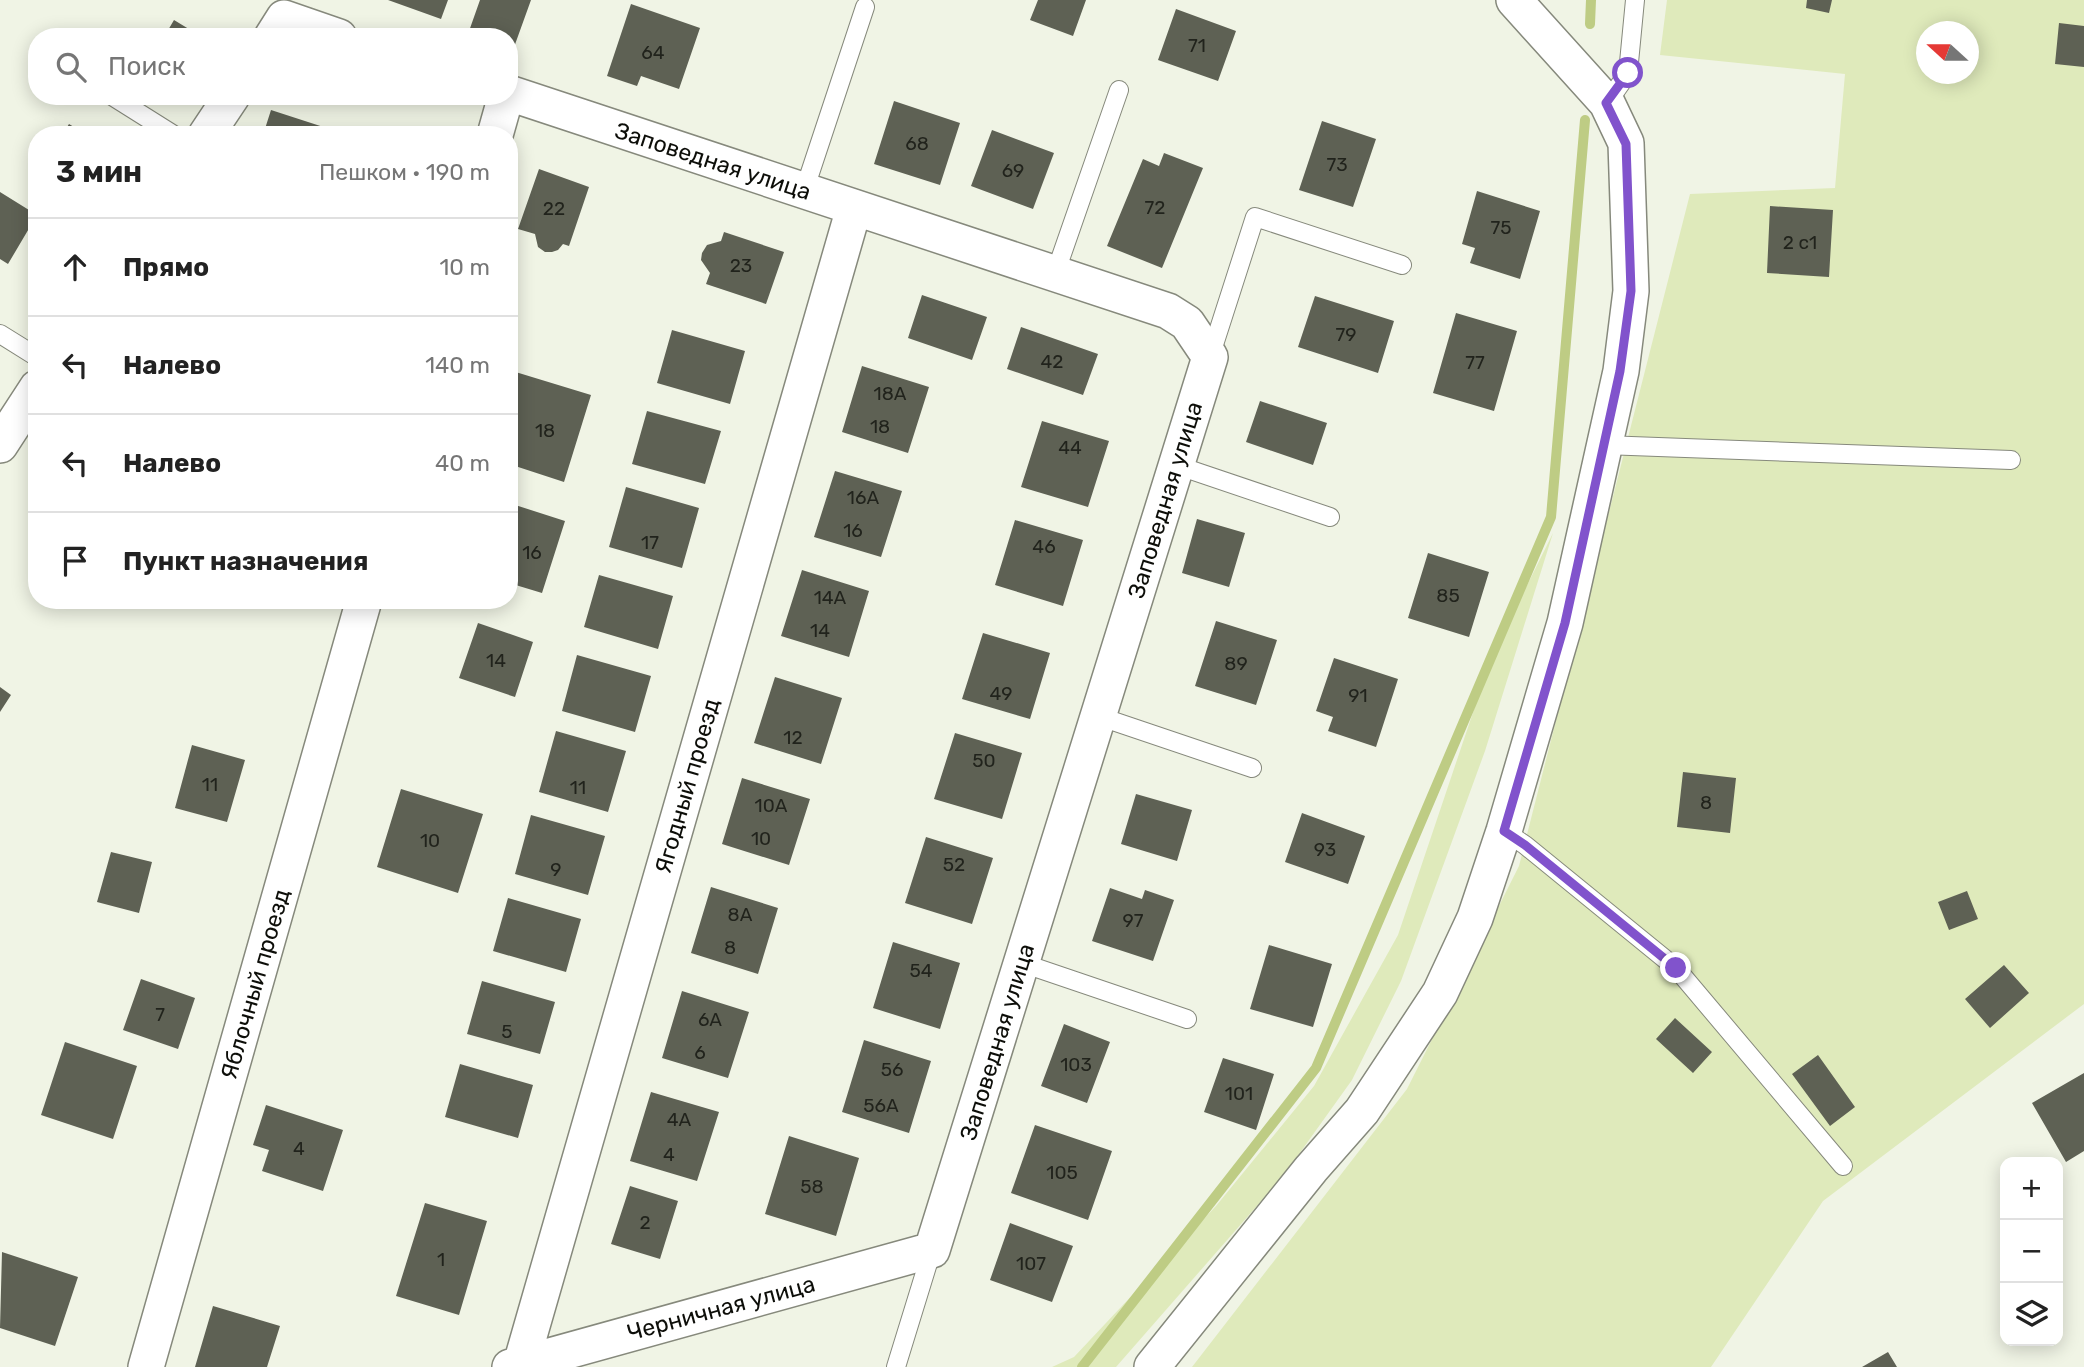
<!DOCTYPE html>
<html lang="ru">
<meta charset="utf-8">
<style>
:root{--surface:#fff;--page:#f2f2f2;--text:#222;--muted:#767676;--line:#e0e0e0}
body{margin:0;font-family:Rubik,sans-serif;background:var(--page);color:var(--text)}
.controls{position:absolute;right:21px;bottom:21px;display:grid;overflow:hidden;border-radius:14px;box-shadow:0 4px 18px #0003}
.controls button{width:63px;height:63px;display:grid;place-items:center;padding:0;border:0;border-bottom:2px solid var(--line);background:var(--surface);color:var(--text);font:35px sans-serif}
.compass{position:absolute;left:1916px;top:21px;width:63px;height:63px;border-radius:50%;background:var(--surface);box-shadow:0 4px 18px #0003;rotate:291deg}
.stop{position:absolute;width:21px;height:21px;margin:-16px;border:5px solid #8153cc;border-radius:50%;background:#fff}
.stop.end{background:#8153cc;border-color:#fff;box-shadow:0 2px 7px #0008}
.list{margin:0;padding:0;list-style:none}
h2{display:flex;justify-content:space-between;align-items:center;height:91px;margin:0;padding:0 28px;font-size:30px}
h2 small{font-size:23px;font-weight:400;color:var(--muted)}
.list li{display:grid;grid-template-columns:46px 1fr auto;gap:21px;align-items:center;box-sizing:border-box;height:98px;padding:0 28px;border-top:2px solid var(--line)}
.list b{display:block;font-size:26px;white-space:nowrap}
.list em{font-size:23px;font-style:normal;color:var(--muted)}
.icon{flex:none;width:38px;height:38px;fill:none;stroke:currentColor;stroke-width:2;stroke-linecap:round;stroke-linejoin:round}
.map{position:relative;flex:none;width:2084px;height:1367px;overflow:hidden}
.search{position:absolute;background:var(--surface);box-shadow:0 4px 18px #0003;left:28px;top:28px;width:490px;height:77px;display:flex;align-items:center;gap:18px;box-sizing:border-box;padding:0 24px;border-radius:28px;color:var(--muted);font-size:26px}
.panel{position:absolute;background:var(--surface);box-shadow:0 4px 18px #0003;left:28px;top:126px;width:490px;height:483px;border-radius:28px}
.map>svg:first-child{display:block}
</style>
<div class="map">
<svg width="2084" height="1367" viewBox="0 0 2084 1367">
<rect width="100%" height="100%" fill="#f0f4e5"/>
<!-- green -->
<path fill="#dfeabb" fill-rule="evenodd" d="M1667 0H2084V1004L1823 1201 1711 1367H1192L1407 1089 1519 866 1690 194 1835 188 1845 74 1660 55ZM1926 32H1968V74H1926Z
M1553 533 1485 751 1401 981 1352 1080 1284 1175 1116 1367H1052L1074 1357 1216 1206 1314 1086 1398 935 1492 656Z"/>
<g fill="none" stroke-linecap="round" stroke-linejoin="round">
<!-- stream -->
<path stroke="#becc84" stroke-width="10" d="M1590 24 1591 0
M1082 1367 1316 1068 1551 517 1585 120"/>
</g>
<!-- building -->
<path fill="#5e6154" d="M388 0H448L441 19Z
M480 0H531L513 50 509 49V37H477L468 34Z
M1038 0H1086L1073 36 1030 20Z
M1807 0H1832L1829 13 1806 8Z
M631 4 700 28 679 89 641 76 637 86 607 76Z
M1176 9 1236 31 1218 81 1158 60Z
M174 20 202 37H164Z
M2059 23 2084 26V67L2055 64Z
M894 101 960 123 940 185 874 164Z
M271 110 345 134V135H263Z
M1322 121 1376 139 1353 207 1299 190Z
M69 124 87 135H62Z
M992 130 1054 153 1033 209 971 186Z
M1164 153 1203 168 1162 268 1107 246 1143 159 1159 166Z
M539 169 589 187 569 246 563 244 558 250 552 252H545L538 247 535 234 518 229Z
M1477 191 1540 211 1520 279 1470 263 1475 248 1462 244Z
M0 192 37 215 8 264 0 259Z
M1770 206 1833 210 1829 277 1767 273Z
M724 232 784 252 766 304 706 284 710 273 701 260 702 253 707 245 721 241Z
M922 295 987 317 972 360 908 338Z
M1315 296 1394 321 1378 373 1298 347Z
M1456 313 1517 331 1494 411 1433 393Z
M1021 327 1098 354 1083 395 1007 369Z
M672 330 745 351 730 404 657 383Z
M862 366 929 387 908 453 842 432Z
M509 370 591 395 564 482 509 464Z
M1260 401 1327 423 1313 465 1246 442Z
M647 411 721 431 705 484 632 464Z
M1042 421 1109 441 1088 507 1021 487Z
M835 471 902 491 881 557 814 537Z
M626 487 699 508 682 568 609 547Z
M509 503 565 521 542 593 509 583Z
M1197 519 1245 533 1229 587 1182 573Z
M1015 520 1083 540 1063 606 995 585Z
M1428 553 1489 572 1469 637 1408 618Z
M802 570 869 591 849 657 781 636Z
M599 575 673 596 658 649 584 627Z
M1216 621 1277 640 1256 705 1195 686Z
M478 623 533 642 515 697 459 678Z
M983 633 1050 653 1030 719 962 699Z
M577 655 651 676 635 732 562 711Z
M1334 658 1398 679 1376 747 1328 731 1333 717 1316 711Z
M775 677 842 698 821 764 754 743Z
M0 687 11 695 0 712Z
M556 731 626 751 608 812 539 792Z
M955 733 1022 753 1002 819 934 799Z
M192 745 245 760 227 822 175 808Z
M1683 772 1736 778 1730 833 1677 827Z
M742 778 810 799 789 865 722 844Z
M401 789 483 814 458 893 377 867Z
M1136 794 1192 810 1177 861 1121 844Z
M1302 813 1365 836 1348 884 1285 862Z
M531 815 605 836 588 895 515 874Z
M926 837 993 858 972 924 905 903Z
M111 852 152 862 139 913 97 902Z
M711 887 778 908 758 974 691 953Z
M1110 888 1142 899 1145 890 1174 900 1153 961 1092 941Z
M1967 891 1978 919 1949 930 1938 902Z
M508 898 581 919 566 972 493 951Z
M893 942 960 963 940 1029 873 1008Z
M1269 945 1332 964 1313 1027 1250 1009Z
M2004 965 2029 993 1990 1028 1965 999Z
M141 979 195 998 178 1049 123 1030Z
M482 981 555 1002 540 1054 467 1034Z
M682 991 749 1012 728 1078 662 1058Z
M1675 1018 1712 1052 1693 1073 1656 1039Z
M1064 1024 1110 1042 1087 1103 1041 1086Z
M864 1040 931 1061 909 1133 842 1112Z
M65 1042 137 1066 113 1139 41 1115Z
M1818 1055 1855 1107 1830 1126 1792 1074Z
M1223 1058 1274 1074 1256 1130 1204 1112Z
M460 1064 533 1085 518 1138 445 1117Z
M2084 1073V1151L2066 1162 2032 1103Z
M651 1092 719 1112 697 1181 630 1161Z
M266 1105 343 1130 323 1191 262 1171 269 1150 253 1145Z
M1035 1125 1112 1151 1088 1220 1011 1193Z
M789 1136 859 1158 836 1236 765 1214Z
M630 1186 678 1201 660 1259 611 1244Z
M425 1203 487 1221 459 1315 396 1296Z
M1010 1223 1073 1246 1052 1302 990 1280Z
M2 1252 78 1277 55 1346 0 1328Z
M213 1306 280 1326 267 1367H195Z
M1888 1352 1897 1367H1862Z"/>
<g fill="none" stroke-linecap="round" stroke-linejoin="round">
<!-- service casing -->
<g stroke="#86897c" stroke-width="20">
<path id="service" d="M112 96 174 135
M1607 103 1628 73 1635 0
M804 191 865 7
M1055 274 1119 90
M0 334 37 357
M1210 357 1255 217 1402 265
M1604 445 2011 460
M1176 465 1330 517
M1098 716 1252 768
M1504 831 1525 845 1676 968 1843 1166
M1022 963 1187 1019
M896 1367 932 1250"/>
</g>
<!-- minor casing -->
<g stroke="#86897c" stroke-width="38">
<path id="minor" d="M272 37 284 18 339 37
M509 93 1168 311 1187 323 1210 357 932 1250 510 1367
M206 135 232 96
M495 135 506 96
M0 445 37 388
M521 1364 854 208
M146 1367 364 600
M1152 1367 1311 1169 1362 1111 1440 993 1475 918 1504 831 1565 623 1621 371 1631 291 1626 143 1607 103 1514 0"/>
</g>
<!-- service -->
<use href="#service" stroke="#fff" stroke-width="18"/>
<!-- minor -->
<use href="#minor" stroke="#fff" stroke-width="35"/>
</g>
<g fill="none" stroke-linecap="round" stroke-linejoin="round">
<!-- route -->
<path stroke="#8153cc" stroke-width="9" d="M1628 73 1606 103 1626 144 1631 291 1620 371 1565 623 1504 831 1525 845 1676 968"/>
</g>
<g text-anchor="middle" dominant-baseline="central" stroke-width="5" stroke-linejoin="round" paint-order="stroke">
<!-- number labels -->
<g font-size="19" fill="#21231c">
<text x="1197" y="45">71</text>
<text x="653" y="52">64</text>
<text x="917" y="143">68</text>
<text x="1337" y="164">73</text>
<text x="1013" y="170">69</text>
<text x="1155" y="207">72</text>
<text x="554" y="208">22</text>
<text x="1501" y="227">75</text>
<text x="1800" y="242">2 с1</text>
<text x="741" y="265">23</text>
<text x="1346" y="334">79</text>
<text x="1052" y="361">42</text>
<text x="1475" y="362">77</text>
<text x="890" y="393">18А</text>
<text x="880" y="426">18</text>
<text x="545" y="430">18</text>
<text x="1070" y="447">44</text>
<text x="863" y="497">16А</text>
<text x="853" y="530">16</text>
<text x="650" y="542">17</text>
<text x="1044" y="546">46</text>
<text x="532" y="552">16</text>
<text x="1448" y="595">85</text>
<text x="830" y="597">14А</text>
<text x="820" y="630">14</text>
<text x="496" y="660">14</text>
<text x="1236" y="663">89</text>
<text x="1001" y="693">49</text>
<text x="1358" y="695">91</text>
<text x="793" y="737">12</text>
<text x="984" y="760">50</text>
<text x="210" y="784">11</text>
<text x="578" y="787">11</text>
<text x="1706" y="802">8</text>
<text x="771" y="805">10А</text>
<text x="761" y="838">10</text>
<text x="430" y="840">10</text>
<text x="1325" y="849">93</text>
<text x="954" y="864">52</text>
<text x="556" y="869">9</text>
<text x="740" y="914">8А</text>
<text x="1133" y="920">97</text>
<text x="730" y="947">8</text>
<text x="921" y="970">54</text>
<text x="160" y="1014">7</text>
<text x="710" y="1019">6А</text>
<text x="507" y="1031">5</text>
<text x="700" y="1052">6</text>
<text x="1076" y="1064">103</text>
<text x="892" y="1069">56</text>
<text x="1239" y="1093">101</text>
<text x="881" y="1105">56А</text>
<text x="679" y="1119">4А</text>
<text x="299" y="1148">4</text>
<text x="669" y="1154">4</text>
<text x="1062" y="1172">105</text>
<text x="812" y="1186">58</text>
<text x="645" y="1222">2</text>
<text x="441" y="1259">1</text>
<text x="1031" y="1263">107</text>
</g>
<!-- street labels -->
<g font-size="23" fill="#0d0e09" stroke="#fff">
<text transform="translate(713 161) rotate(18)">Заповедная улица</text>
<text transform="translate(1165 500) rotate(-73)">Заповедная улица</text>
<text transform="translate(687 786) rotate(-74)">Ягодный проезд</text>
<text transform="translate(255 984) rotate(-74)">Яблочный проезд</text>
<text transform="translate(997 1042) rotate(-73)">Заповедная улица</text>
<text transform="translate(721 1308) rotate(-15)">Черничная улица</text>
</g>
</g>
</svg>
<div class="controls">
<button>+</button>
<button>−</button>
<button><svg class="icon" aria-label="layers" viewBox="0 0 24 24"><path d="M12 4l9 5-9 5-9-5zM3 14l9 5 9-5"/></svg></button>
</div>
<svg class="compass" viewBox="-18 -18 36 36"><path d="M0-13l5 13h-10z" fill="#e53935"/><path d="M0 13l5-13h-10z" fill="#767676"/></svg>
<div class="stop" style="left:1628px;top:73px"></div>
<div class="stop end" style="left:1676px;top:968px"></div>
<div class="search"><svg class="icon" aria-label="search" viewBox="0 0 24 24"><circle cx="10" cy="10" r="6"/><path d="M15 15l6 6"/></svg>Поиск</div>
<section class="panel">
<h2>3 мин<small>Пешком · 190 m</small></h2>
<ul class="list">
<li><svg class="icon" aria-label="ahead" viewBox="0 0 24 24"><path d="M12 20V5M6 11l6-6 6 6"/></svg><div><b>Прямо</b></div><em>10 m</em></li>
<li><svg class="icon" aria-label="left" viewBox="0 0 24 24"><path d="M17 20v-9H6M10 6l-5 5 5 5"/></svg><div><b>Налево</b></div><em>140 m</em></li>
<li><svg class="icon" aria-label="left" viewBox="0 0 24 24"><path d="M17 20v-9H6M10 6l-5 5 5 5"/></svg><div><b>Налево</b></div><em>40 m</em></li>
<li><svg class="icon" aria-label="arrive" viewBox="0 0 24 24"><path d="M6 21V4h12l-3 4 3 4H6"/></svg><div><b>Пункт назначения</b></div></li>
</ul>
</section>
</div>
